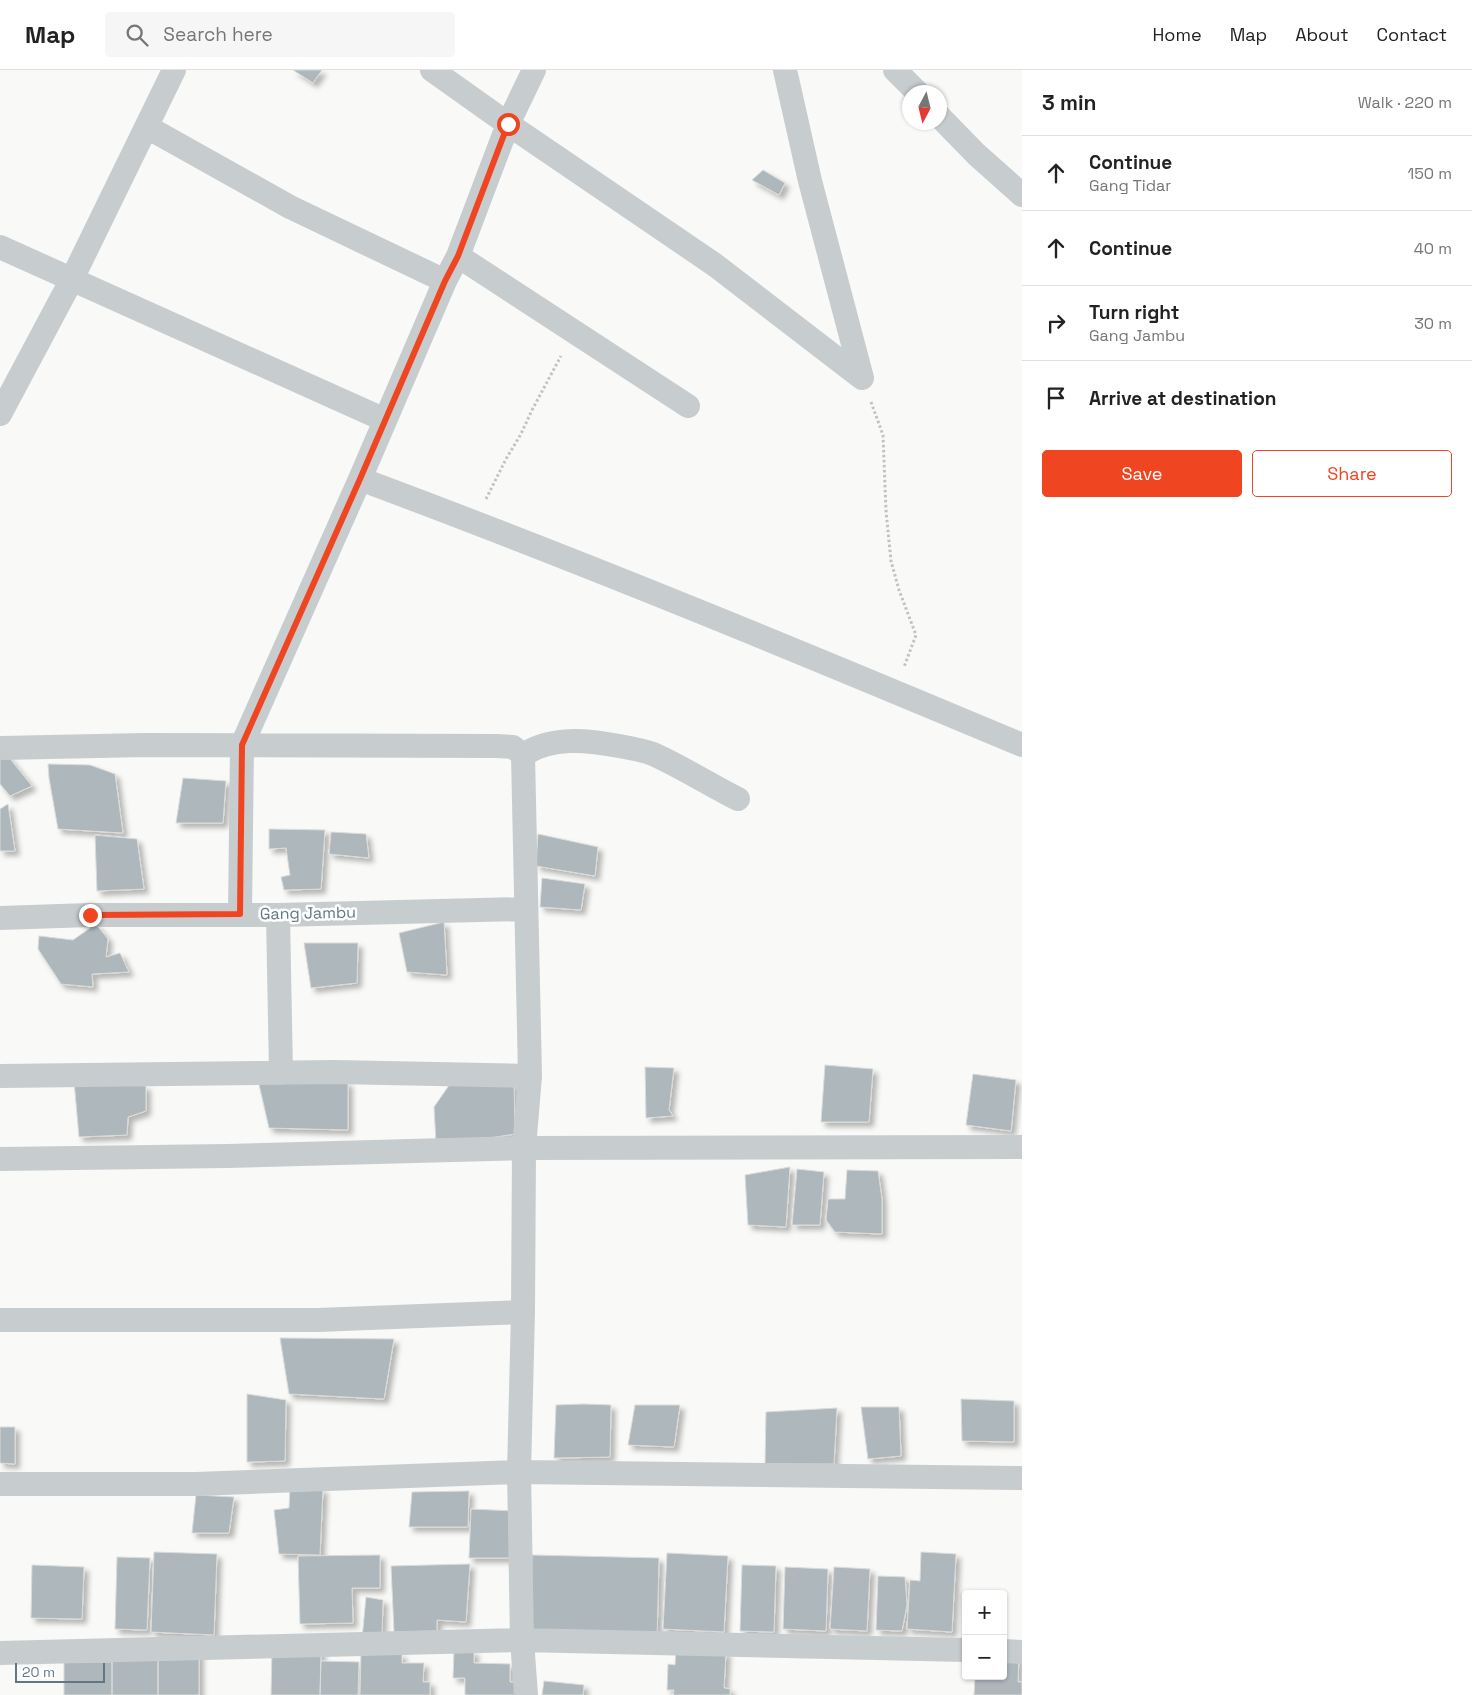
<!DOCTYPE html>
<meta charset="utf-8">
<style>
:root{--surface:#fff;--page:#f6f6f6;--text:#222;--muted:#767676;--line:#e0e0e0;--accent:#ef4521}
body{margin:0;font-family:"Space Grotesk",sans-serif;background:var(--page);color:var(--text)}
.controls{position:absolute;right:15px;bottom:15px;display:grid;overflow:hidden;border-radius:5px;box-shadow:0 1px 4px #0004}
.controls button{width:45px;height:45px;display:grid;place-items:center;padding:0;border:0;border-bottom:1px solid var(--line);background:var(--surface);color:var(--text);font:25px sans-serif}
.compass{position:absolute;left:902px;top:15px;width:45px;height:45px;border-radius:50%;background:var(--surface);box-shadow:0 1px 4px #0004;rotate:187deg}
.scale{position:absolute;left:15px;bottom:12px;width:90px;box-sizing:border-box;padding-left:5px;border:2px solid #627784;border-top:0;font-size:14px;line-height:18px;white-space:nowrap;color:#627784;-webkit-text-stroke:4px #fff;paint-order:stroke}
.stop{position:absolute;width:15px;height:15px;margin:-11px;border:4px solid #ef4521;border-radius:50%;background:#fff}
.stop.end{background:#ef4521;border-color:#fff;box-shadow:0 1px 5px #0008}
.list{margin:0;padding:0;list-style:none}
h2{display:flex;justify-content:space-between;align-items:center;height:65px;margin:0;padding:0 20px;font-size:21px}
h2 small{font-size:16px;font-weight:400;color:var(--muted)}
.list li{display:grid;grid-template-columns:32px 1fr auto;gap:15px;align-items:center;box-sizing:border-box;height:75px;padding:0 20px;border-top:1px solid var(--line)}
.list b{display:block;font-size:19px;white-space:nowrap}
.list p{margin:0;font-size:16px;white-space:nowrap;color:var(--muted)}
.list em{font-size:16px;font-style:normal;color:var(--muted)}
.actions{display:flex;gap:10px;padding:15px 20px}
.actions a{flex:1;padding:11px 0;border:1px solid var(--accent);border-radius:5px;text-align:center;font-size:18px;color:var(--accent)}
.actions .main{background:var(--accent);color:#fff}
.icon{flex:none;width:28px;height:28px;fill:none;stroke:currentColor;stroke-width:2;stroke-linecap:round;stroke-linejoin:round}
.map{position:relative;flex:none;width:1022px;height:1625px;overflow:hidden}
header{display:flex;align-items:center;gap:30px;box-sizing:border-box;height:70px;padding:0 25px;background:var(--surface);border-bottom:1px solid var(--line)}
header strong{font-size:24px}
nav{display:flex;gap:28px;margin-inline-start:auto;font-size:18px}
.search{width:350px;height:45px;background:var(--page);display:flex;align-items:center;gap:12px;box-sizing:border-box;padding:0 18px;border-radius:5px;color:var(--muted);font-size:19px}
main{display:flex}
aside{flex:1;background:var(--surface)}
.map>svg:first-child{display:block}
</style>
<header>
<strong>Map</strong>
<div class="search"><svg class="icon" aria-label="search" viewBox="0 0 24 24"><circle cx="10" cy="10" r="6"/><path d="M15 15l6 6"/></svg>Search here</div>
<nav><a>Home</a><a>Map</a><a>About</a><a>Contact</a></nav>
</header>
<main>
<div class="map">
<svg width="1022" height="1625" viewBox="0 0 1022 1625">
<defs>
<filter id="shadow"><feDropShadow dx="4.5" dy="4.5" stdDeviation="2.5" flood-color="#0004"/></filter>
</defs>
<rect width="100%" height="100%" fill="#f9f9f7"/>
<!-- building -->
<path fill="#adb7bc" stroke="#dbdbd9" filter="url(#shadow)" d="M293 0H322L313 13Z
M763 100 785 113 779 125 752 110Z
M7 685 32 716 10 726 0 714V688Z
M48 694 90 695 115 704 123 763 58 759 49 708Z
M183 708 226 711 223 753H176Z
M8 734 15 781H0V739Z
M269 759 325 760 321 819 284 820 281 807 290 805 286 778 269 779Z
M331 762 366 764 369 788 329 784Z
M538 764 598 777 595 806 536 796Z
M95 765 137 769 144 819 97 821Z
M542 808 585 814 581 840 540 837Z
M444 852 447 905 407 902 399 863Z
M96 854 108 869 106 887 120 883 129 902 92 904 93 917 61 914 38 879 39 866 73 870Z
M304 873H358L357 913 311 918Z
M825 995 873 999 869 1052H821Z
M645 997 674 998 669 1040 673 1046 646 1048Z
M973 1004 1016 1010 1011 1061 966 1055Z
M258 1010 348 1012V1060L269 1058Z
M74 1011 146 1016V1041L128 1047 127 1065 79 1067Z
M452 1011 514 1012 515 1064 456 1073H436L434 1037Z
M790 1097 786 1157 748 1155 745 1105Z
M797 1099 824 1102 820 1155H792Z
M847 1100 878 1101 882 1129V1164L835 1162 826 1150 828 1129H845Z
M280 1268 394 1269 384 1329 289 1324Z
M247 1324 286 1330 285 1391 247 1392Z
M961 1329 1014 1331V1372L962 1371Z
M584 1334 611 1335 610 1387 554 1388 556 1335Z
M635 1335H680L674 1377 628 1375Z
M861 1337H899L901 1386 868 1389Z
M837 1338 834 1394H765L766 1342Z
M0 1357H15V1394L0 1393Z
M290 1417 323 1419 320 1485 279 1484 274 1440 289 1438Z
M469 1421 468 1457H409L412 1422Z
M196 1425 234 1427 229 1463H192Z
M471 1439 514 1441 512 1488H469Z
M154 1482 217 1484 214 1565 151 1562Z
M921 1482 956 1484 952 1562 907 1559 910 1510 920 1511Z
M667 1483 728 1486 724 1562 663 1559Z
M380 1485V1518H352L353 1553 300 1554 298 1486Z
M532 1485 659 1488 657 1569 530 1566Z
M117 1487 150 1488 147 1560 115 1559Z
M470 1494 466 1552 437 1550V1561L394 1562 391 1496Z
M32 1495 84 1497 82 1549 31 1548Z
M742 1495 776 1496 774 1562 740 1561Z
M785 1497 828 1499 826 1561 783 1559Z
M834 1497 870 1499 867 1561 830 1559Z
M878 1506 905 1507 907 1535 902 1561 876 1560Z
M366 1527 383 1530 382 1564 362 1569Z
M272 1578 321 1580 320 1625H271Z
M676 1579 726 1582 724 1618 730 1619V1625H673L674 1620H667L668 1594 675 1595Z
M199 1581V1625H158V1586Z
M454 1581H474V1593L510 1594V1612H517L516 1625H465V1608H453Z
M361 1582 402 1584V1593H424L423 1612H430V1625H360Z
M1003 1584 1019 1585 1018 1612H1022V1625H974L975 1606H1003Z
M112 1586H158V1625H112Z
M321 1591 359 1592 358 1625H320Z
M64 1592H112V1625H64Z
M544 1611 584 1615 583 1625H542Z"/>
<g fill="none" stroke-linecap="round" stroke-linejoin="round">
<!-- path -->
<path stroke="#c0c3c5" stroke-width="3" stroke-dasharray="2.5 2.5" stroke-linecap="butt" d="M871 332 883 365 886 441 891 491 899 520 916 565 904 597
M486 429 506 389 521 364 532 340 561 286"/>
<!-- street -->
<path stroke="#c7cccf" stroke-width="24" d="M432 0 508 54 715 195 862 308
M785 0 810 111 862 308
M895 0 917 22
M939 46 976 84 1022 125
M147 57 290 137 445 211
M0 177 385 350
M458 186 688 336
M0 344 72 209 174 0
M360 409C583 492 803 583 1022 675
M0 678 145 675 496 676 513 677 523 685 530 1006 524 1078 523 1242 519 1402 522 1570 526 1625
M523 685C551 666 587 670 619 676 630 678 643 680 653 684 682 697 710 715 738 729
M240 844 242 675 360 409 445 211 458 186 508 54 534 0
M278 845 281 1003
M0 848 90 845H278L525 839
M0 1006 335 1002 530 1006
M0 1089 227 1086 524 1078 1022 1077
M0 1250H318L523 1242
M0 1414H196L519 1402 1022 1408
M1003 1581 1022 1582
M0 1583 522 1570 966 1580"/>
</g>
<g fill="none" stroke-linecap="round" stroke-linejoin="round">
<!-- route -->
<path stroke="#ef4521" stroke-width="6" d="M90 845 240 844 242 675 360 409 445 211 458 186 508 54"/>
</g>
<g text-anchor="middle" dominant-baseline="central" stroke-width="5" stroke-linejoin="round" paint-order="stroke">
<!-- street labels -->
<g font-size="16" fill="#627784" stroke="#fff">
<text transform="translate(308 843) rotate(-1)">Gang Jambu</text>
</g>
</g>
</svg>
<div class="controls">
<button>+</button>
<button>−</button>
</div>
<svg class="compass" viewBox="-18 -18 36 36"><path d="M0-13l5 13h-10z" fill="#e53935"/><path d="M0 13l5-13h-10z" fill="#767676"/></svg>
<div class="scale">20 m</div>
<div class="stop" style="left:508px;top:54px"></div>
<div class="stop end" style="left:90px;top:845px"></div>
</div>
<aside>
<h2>3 min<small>Walk · 220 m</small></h2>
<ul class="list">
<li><svg class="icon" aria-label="ahead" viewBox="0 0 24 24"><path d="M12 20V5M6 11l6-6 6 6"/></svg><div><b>Continue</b><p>Gang Tidar</p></div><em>150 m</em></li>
<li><svg class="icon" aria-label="ahead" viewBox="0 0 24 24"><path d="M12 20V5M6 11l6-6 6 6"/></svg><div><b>Continue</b></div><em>40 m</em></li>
<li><svg class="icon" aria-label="right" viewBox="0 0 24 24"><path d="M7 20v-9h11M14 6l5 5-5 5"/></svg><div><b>Turn right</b><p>Gang Jambu</p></div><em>30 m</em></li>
<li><svg class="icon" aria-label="arrive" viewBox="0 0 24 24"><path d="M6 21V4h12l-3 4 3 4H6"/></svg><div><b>Arrive at destination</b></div></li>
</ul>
<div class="actions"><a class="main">Save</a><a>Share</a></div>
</aside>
</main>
